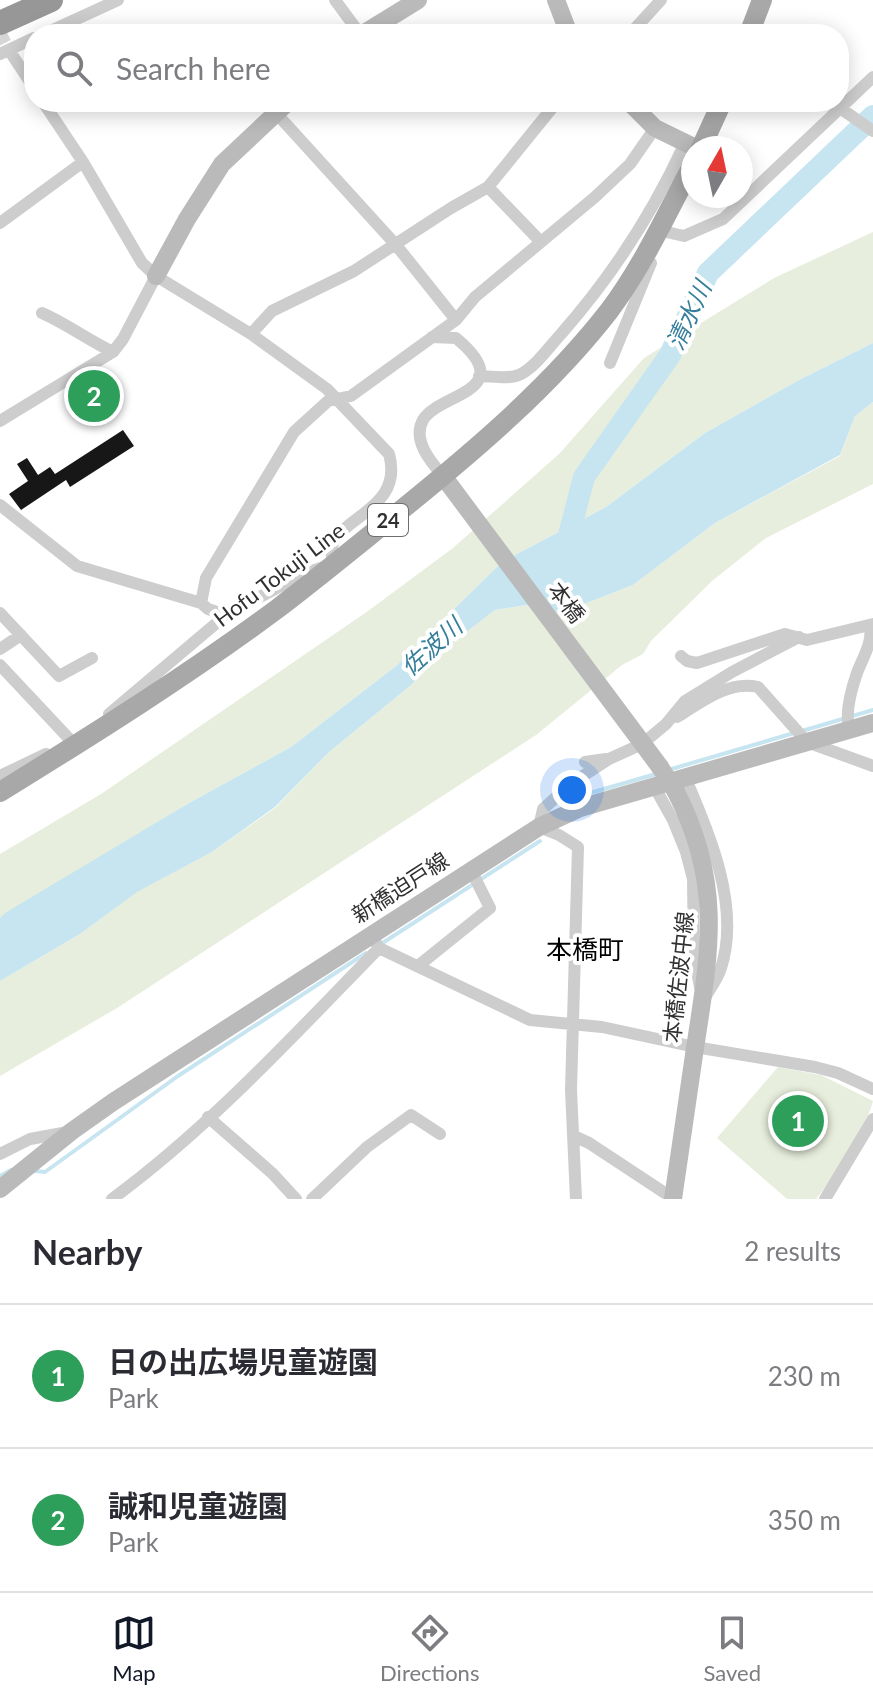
<!DOCTYPE html>
<meta charset="utf-8">
<style>
:root{--surface:#fff;--page:#f2f2f3;--text:#2b2b33;--muted:#7c7c81;--line:#e1e1e2;--accent:#111827}
body{margin:0;font-family:Lato,"Noto Sans JP",sans-serif;background:var(--page);color:var(--text)}
.compass{position:absolute;left:681px;top:136px;width:72px;height:72px;border-radius:50%;background:var(--surface);box-shadow:0 4px 20px #0003;rotate:9deg}
.you{position:absolute;left:572px;top:790px;width:28px;height:28px;margin:-20px;border:6px solid #fff;border-radius:50%;background:#1a73e8;box-shadow:0 0 0 12px #1a73e833}
.badge{display:grid;place-items:center;width:52px;height:52px;border-radius:50%;background:var(--accent);color:#fff;font-size:26px;font-weight:700}
.pin{position:absolute;translate:-50% -50%;border:4px solid #fff;box-shadow:0 2px 8px #0006}
.list{margin:0;padding:0;list-style:none}
h2{display:flex;justify-content:space-between;align-items:center;height:104px;margin:0;padding:0 32px;font-size:34px}
h2 small{font-size:26px;font-weight:400;color:var(--muted)}
.list li{display:grid;grid-template-columns:52px 1fr auto;gap:24px;align-items:center;box-sizing:border-box;height:144px;padding:0 32px;border-top:2px solid var(--line)}
.list b{display:block;font-size:30px;white-space:nowrap}
.list p{margin:0;font-size:26px;white-space:nowrap;color:var(--muted)}
.list em{font-size:26px;font-style:normal;color:var(--muted)}
.icon{flex:none;width:44px;height:44px;fill:none;stroke:currentColor;stroke-width:2;stroke-linecap:round;stroke-linejoin:round}
.map{position:relative;flex:none;width:873px;height:1199px;overflow:hidden}
.search{position:absolute;background:var(--surface);box-shadow:0 4px 20px #0003;left:24px;right:24px;top:24px;height:88px;display:flex;align-items:center;gap:20px;box-sizing:border-box;padding:0 28px;border-radius:32px;color:var(--muted);font-size:30px}
.sheet{height:392px;background:var(--surface)}
nav{display:flex;justify-content:space-around;align-items:center;box-sizing:border-box;height:112px;border-top:2px solid var(--line);background:var(--surface);font-size:22px;color:var(--muted)}
nav a{display:grid;justify-items:center;gap:4px}
nav .on{color:var(--accent)}
.map>svg:first-child{display:block}
</style>
<div class="map">
<svg width="873" height="1199" viewBox="0 0 873 1199">
<rect width="100%" height="100%" fill="#fff"/>
<!-- green -->
<path fill="#e8eedd" d="M873 232V343L799 380 705 433 606 507 502 562 396 666 291 747 189 803 0 918V854L101 794 368 611 453 548 560 453 644 358 774 278Z
M873 402V484L766 538 712 581 651 641 643 654 622 665 536 735 117 1008 0 1076V981L80 934 136 892 212 852 275 808 329 752 410 686 456 640 495 610 526 605 561 613 633 585 715 523 840 456 855 416Z
M778 1067 821 1075 873 1101C866 1129 835 1177 816 1199H787L717 1138Z"/>
<!-- water -->
<path fill="#c7e5f0" d="M873 343V402L855 416 840 455 715 523 633 585 561 613 526 605 495 610 456 640 410 686 329 752 275 807 212 852 137 892 80 934 0 981V918L5 913 189 803 291 747 396 666 502 562 606 507 705 433 799 380Z"/>
<g fill="none" stroke-linecap="round" stroke-linejoin="round">
<!-- stream -->
<path stroke="#c7e5f0" stroke-width="4" d="M802 731 873 710
M668 770 794 733
M590 793 656 774
M381 944 540 841
M35 1171 45 1172 178 1076 366 953
M0 1176 11 1170"/>
<!-- river -->
<path stroke="#c7e5f0" stroke-width="22" d="M564 554 584 477 670 355 708 273 873 116"/>
</g>
<!-- building -->
<path fill="#171717" d="M123 430 134 446 70 487 66 480 21 510 9 494 28 481 17 464 27 458 38 475 50 467 55 474Z"/>
<g fill="none" stroke-linecap="round" stroke-linejoin="round">
<!-- street-tunnel -->
<path stroke="#d6d6d6" stroke-width="12" stroke-dasharray="12 6" stroke-linecap="butt" d="M0 32 9 50"/>
<!-- street -->
<path stroke="#cdcdcd" stroke-width="12" d="M335 0 360 34
M44 34 118 0
M630 34 661 0
M9 50 34 88
M0 54 34 38
M43 102 83 162 142 263 156 276 251 334 327 389 389 454C407 518 315 518 334 564L305 573 226 615 109 714
M840 108 873 131
M276 113 396 245 456 320
M488 187 541 242
M0 223 83 162
M658 230 684 236 723 219 873 77
M42 313C67 324 88 340 113 352
M251 334 272 311 354 271 451 208 488 187 557 102
M432 337 456 338C521 392 438 393 423 420 412 440 430 461 443 476
M610 363 651 263
M479 376C492 376 510 380 521 374 537 365 549 347 561 334 612 276 653 213 685 143
M0 421 113 352 123 339 156 276
M0 505 77 566 201 603 208 609 226 615
M201 603 206 578 294 432 328 401 351 396 456 320 475 297 595 197 630 164 655 128
M0 613 59 676 92 658
M0 649 21 635
M681 656 687 661 697 663 785 634 807 640 873 624
M0 665 76 746
M677 717C701 702 729 680 758 687L807 742 873 766
M849 729C845 712 851 690 857 673 863 657 873 643 870 625
M585 762 606 759
M0 776 46 754
M685 777C709 832 741 907 721 968 718 978 711 987 706 996
M654 786 673 820 686 852 693 879 694 957 700 987
M371 935 379 948 530 1020 602 1027 695 1047 815 1067 838 1073 873 1089
M418 966 490 908 471 870
M208 1117 273 1174 296 1199
M574 1136 589 1143 674 1199
M0 1154 30 1139 68 1132
M112 1199C210 1127 294 1035 379 948
M312 1199 367 1147 411 1115 440 1134
M576 1199 571 1090 578 847 559 835 539 827 543 809 572 783 609 759 642 744 666 724 685 701 732 672 799 637
M825 1199 873 1119"/>
<!-- secondary -->
<path stroke="#bababa" stroke-width="18" d="M556 0 569 34
M363 34 418 0
M629 102 655 128 696 148
M156 276 187 219 222 164 288 102
M443 476 660 767
M0 1189 72 1131 113 1102 539 827 580 808 873 723
M673 1199C680 1149 688 1098 695 1048 710 951 723 883 676 792"/>
<!-- primary -->
<path stroke="#a8a8a8" stroke-width="20" d="M749 34 762 0
M701 148 722 102
M0 792C94 734 188 675 277 609 319 577 359 544 400 511 474 451 550 387 609 311 643 266 667 213 693 164"/>
<!-- highway -->
<path stroke="#979797" stroke-width="24" d="M0 23 51 0"/>
<!-- secondary-bridge -->
<path stroke="#bababa" stroke-width="18" d="M660 767 676 792"/>
</g>
<g text-anchor="middle" dominant-baseline="central" stroke-width="8" stroke-linejoin="round" paint-order="stroke">
<!-- shield labels -->
<rect fill="#fff" stroke="#6e6e6e" stroke-width="2" x="368" y="504" width="40" height="32" rx="6"/>
<g font-size="20" font-weight="bold" fill="#303030">
<text x="388" y="520">24</text>
</g>
<!-- street labels -->
<g font-size="22" fill="#303030" stroke="#fff">
<text transform="translate(279 574) rotate(-37)">Hofu Tokuji Line</text>
<text transform="translate(567 602) rotate(53)">本橋</text>
<text transform="translate(400 887) rotate(-33)">新橋迫戸線</text>
<text transform="translate(678 977) rotate(-84)">本橋佐波中線</text>
</g>
<!-- water labels -->
<g font-size="24" font-style="italic" fill="#357f9b" stroke="#fff">
<text transform="translate(688 315) rotate(-65)">清水川</text>
<text transform="translate(431 646) rotate(-42)">佐波川</text>
</g>
<!-- quarter labels -->
<g font-size="26" fill="#000" stroke="#fff">
<text x="585" y="949">本橋町</text>
</g>
</g>
</svg>
<svg class="compass" viewBox="-18 -18 36 36"><path d="M0-13l5 13h-10z" fill="#e53935"/><path d="M0 13l5-13h-10z" fill="#7c7c81"/></svg>
<div class="you"></div>
<div class="pin badge" style="left:798px;top:1121px;background:#2e9e5b">1</div>
<div class="pin badge" style="left:94px;top:396px;background:#2e9e5b">2</div>
<div class="search"><svg class="icon" aria-label="search" viewBox="0 0 24 24"><circle cx="10" cy="10" r="6"/><path d="M15 15l6 6"/></svg>Search here</div>
</div>
<section class="sheet">
<h2>Nearby<small>2 results</small></h2>
<ul class="list">
<li><span class="badge" style="background:#2e9e5b">1</span><div><b>日の出広場児童遊園</b><p>Park</p></div><em>230 m</em></li>
<li><span class="badge" style="background:#2e9e5b">2</span><div><b>誠和児童遊園</b><p>Park</p></div><em>350 m</em></li>
</ul>
</section>
<nav>
<a class="on"><svg class="icon" aria-label="map" viewBox="0 0 24 24"><path d="M3 6l6-2 6 2 6-2v14l-6 2-6-2-6 2zM9 4v14M15 6v14"/></svg>Map</a>
<a><svg class="icon" aria-label="directions" viewBox="0 0 24 24"><path d="M12 3l9 9-9 9-9-9zM9 14v-3h6M13 9l2 2-2 2"/></svg>Directions</a>
<a><svg class="icon" aria-label="saved" viewBox="0 0 24 24"><path d="M7 4h10v16l-5-4-5 4z"/></svg>Saved</a>
</nav>
